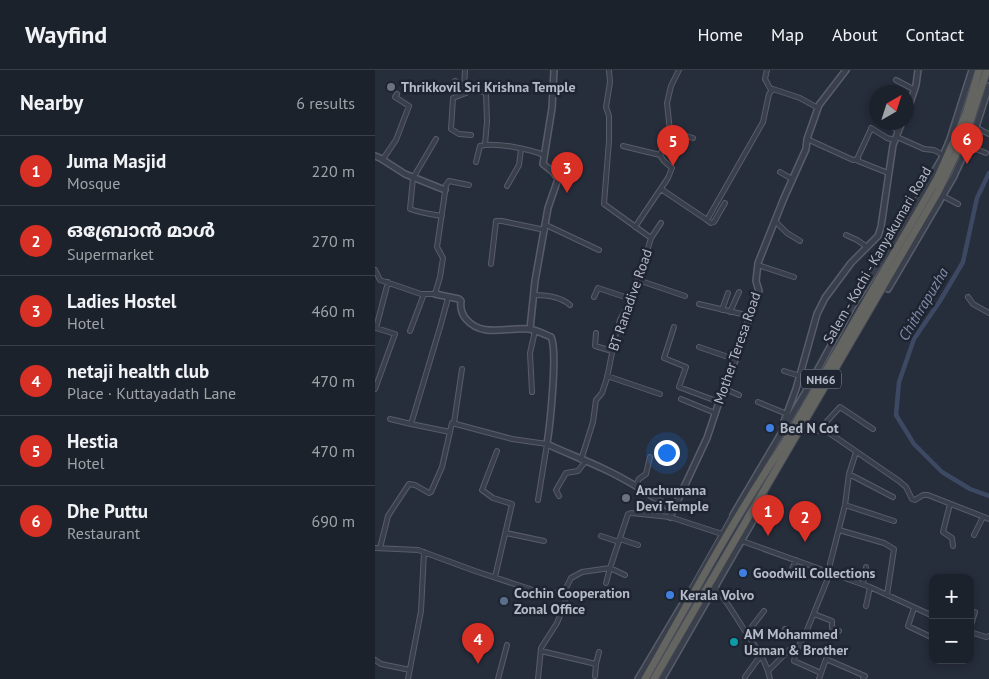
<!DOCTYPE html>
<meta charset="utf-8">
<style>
:root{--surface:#1c222c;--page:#292f38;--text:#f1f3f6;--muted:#a0a4a9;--line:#3a3f48;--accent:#d93025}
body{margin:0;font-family:"PT Sans","Noto Sans Malayalam",sans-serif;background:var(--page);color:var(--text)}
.controls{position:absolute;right:15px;bottom:15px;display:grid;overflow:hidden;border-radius:10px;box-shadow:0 2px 8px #0003}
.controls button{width:45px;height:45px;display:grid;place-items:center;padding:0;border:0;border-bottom:1px solid var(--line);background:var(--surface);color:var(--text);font:25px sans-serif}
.compass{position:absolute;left:494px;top:15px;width:45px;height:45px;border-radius:50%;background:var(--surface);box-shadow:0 2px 8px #0003;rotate:39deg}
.you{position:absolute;left:291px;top:382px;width:18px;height:18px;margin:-12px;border:4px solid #fff;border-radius:50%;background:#1a73e8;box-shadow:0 0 0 8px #1a73e833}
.badge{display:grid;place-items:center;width:32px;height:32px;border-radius:50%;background:var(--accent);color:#fff;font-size:16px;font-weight:700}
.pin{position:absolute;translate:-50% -41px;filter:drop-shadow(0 1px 2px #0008)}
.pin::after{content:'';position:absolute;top:26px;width:18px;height:15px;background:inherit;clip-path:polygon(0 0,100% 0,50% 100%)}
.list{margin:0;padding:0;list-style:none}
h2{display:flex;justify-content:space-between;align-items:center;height:65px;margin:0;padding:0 20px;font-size:21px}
h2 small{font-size:16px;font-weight:400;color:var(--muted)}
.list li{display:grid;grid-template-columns:32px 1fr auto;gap:15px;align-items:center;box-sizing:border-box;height:70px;padding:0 20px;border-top:1px solid var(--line)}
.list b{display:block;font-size:19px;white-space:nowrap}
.list p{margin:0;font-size:16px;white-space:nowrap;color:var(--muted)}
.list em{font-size:16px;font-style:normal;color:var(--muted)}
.map{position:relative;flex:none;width:614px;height:609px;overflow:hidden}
header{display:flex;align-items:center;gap:30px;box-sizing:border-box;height:70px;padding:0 25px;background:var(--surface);border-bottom:1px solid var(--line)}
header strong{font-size:24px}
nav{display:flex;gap:28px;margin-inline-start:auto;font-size:18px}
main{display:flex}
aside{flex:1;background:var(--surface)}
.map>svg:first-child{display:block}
</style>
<header>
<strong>Wayfind</strong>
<nav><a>Home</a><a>Map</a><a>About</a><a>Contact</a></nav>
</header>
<main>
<aside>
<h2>Nearby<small>6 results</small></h2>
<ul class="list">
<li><span class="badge">1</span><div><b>Juma Masjid</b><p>Mosque</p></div><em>220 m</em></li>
<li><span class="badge">2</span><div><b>ഒബ്രോൻ മാൾ</b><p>Supermarket</p></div><em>270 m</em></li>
<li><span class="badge">3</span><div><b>Ladies Hostel</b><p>Hotel</p></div><em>460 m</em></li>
<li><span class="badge">4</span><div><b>netaji health club</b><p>Place · Kuttayadath Lane</p></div><em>470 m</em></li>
<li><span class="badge">5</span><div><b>Hestia</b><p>Hotel</p></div><em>470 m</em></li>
<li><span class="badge">6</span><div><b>Dhe Puttu</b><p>Restaurant</p></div><em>690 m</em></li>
</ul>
</aside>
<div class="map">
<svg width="614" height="609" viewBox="0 0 614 609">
<rect width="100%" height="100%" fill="#262d3b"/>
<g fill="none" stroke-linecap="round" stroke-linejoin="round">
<!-- canal -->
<path stroke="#3d4962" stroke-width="4.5" d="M614 103 602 128 588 192 565 231 539 269 524 312 521 345 539 374 567 402 595 419 614 426"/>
<!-- minor casing -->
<g stroke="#585d6a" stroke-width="6">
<path id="minor" d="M90 0 89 18 92 20 111 22 112 52 110 74
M392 0 390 9 396 20
M521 10 540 20
M80 11 89 15
M69 17 78 21 89 18
M92 20 91 23 78 28 76 59 84 64 96 65
M501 48 502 49
M509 52 524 61
M600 57 614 64
M496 58 512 68 520 70
M295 61 318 68
M495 61 483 87V91L513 103
M522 67 549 79 559 80 568 85
M61 69 38 108 35 139C45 143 56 144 67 146
M432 69 478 90 483 89
M248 76 285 85
M593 76 611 83
M8 89 21 70 34 36 20 27 22 24
M101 92 105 76C121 72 154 79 169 85
M405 102 417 109
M132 116 144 95 146 79
M286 119 332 150 388 52 394 24 398 19 425 28 443 38
M568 126 583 134
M332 150 336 153 339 152 350 133
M400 151 412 163 425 171
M171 155 224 180
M260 157 293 108 297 98 289 91 285 85 295 61 292 33 296 16 304 0
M471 165 482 170 492 177
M276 168 286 153
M116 194 121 151H127L170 160
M383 195 419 207
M0 200 5 210 46 224H60L65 207 68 188 62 177 71 115 74 111 94 115
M263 210 310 226
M159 225C171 225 186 227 195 235
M219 227 223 218 256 229
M593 227 598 234 614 243
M73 228 66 254 36 354 75 362
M324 234 375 246
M347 240 353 223
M355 242 364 222
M299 257 289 288 311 297 304 317 344 332
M35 261 49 224
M221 263 220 276 237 281
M324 277 359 289
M409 301 425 306
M232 306 285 324
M0 319 20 264 1 258 13 212
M350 319 364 325
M157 322 155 283 160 261
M306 329 340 343
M383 332 412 344
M15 349 36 354
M79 353 87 299
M447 358 524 411 531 417 537 429 540 430 548 425H553L614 449
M430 362 443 361 465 337 498 359
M206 390 218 352 221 330 227 323 232 308 240 268 245 250 261 219 276 168 229 134 234 71V46L231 37 235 12 234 0
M474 404 481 382
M261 416 264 409 271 404 275 387
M184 426 181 420 191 403 203 401 210 392
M575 434 568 462 577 468 578 476
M470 435 519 451
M464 460 509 473 519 479 512 525
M131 463 169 471
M599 465 608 447
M226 466 244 472
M245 469 263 475
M367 471 495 517 558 546
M0 478 43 480 100 501 161 521 178 524 191 518
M5 478 13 446 34 414 40 415 54 423 56 422 67 397 77 353 137 369 172 374 163 430
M414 506 421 490
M120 507 137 434 118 428 107 420 122 381
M231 513 235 498 250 505
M488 514 491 497
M339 515C350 529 360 545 370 561 380 576 391 590 395 609
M310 530 358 445
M491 536 495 517
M539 538 533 556 558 568
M439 544 457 551V558L464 561
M595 558 600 542
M410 559 427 569
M595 562 611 567 614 566
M372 563 389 541
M166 581 221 594 224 582
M421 581 419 591 446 603
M0 590 6 594 35 600
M393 601 416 578 421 581 432 560 453 508 455 494 470 435 474 404 518 427
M220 606 221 594
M370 607 386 585
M33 609 46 541 49 482
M123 609 132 575
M163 609 166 578 182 553 190 533 191 518 196 508 207 502 235 498 253 444 256 443 295 447 347 464
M444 609 451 589 490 606 488 609"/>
</g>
<!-- tertiary casing -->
<g stroke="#585d6a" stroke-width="8">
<path id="tertiary" d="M532 42 541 15 543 0
M0 86 5 88 30 104 70 120
M513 219 578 108 600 60 614 16
M60 224 84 229 86 231C85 238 86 243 91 249 107 268 132 257 154 259 161 260 169 264 176 267 183 280 175 355 172 374 191 383 210 390 229 399 253 410 276 425 298 440
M155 259 160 211 173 138 183 109 178 102 168 94 177 38 179 0
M407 357 421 319 442 244 450 228 476 193 503 166 506 157 518 75 527 52
M358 445 430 323 478 235 513 181 567 88 575 69 597 0
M295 447 332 368 344 332 350 319 384 221 381 211 383 193 409 128 431 79 432 69 444 35 471 0
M263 609 310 530
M287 609 391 428"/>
</g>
<!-- trunk casing -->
<g stroke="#454a57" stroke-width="9">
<path id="trunk" d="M270 609C315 530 358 450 408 375L562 109 591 44 604 0
M279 609 563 122 592 61 612 0"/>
</g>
<!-- minor -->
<use href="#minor" stroke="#3a3f4c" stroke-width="4"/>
<!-- tertiary -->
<use href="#tertiary" stroke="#3a3f4c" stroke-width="5"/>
<!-- trunk -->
<use href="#trunk" stroke="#646461" stroke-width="7"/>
</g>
<!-- markers -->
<g fill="#6b7280" stroke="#1f2431" stroke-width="2">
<circle cx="16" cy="17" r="5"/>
<circle cx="251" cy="428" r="5"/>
</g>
<g fill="#3f7fe0" stroke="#1f2431" stroke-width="2">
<circle cx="395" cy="358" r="5"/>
<circle cx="368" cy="503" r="5"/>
<circle cx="295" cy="525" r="5"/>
</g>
<circle fill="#5c6f8a" stroke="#1f2431" stroke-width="2" cx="129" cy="531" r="5"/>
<circle fill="#0f9aa8" stroke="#1f2431" stroke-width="2" cx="359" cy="572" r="5"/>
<g text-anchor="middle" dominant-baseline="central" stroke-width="5" stroke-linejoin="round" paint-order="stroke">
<!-- shield labels -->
<rect fill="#1f2431" stroke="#888d9a" stroke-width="1" x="426" y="299.5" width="40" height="19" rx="4"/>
<g font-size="12" font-weight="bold" fill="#b5bac7">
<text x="446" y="309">NH66</text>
</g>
<!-- poi labels -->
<g font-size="14" font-weight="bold" fill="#b5bac7" stroke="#1f2431" text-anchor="start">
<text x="26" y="17">Thrikkovil Sri Krishna Temple</text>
<text x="405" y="358">Bed N Cot</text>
<text x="261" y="420">Anchumana<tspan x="261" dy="16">Devi Temple</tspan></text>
<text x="378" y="503">Goodwill Collections</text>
<text x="139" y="523">Cochin Cooperation<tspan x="139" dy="16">Zonal Office</tspan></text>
<text x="305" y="525">Kerala Volvo</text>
<text x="369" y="564">AM Mohammed<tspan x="369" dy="16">Usman &amp; Brother</tspan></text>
</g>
<!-- street labels -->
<g font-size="14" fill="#b5bac7" stroke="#1f2431">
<text transform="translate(502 185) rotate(-60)">Salem - Kochi - Kanyakumari Road</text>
<text transform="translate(255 230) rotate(-71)">BT Ranadive Road</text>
<text transform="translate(362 278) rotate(-71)">Mother Teresa Road</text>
</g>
<!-- water labels -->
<g font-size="15" font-style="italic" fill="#808eab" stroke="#1f2431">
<text transform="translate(548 234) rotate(-59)">Chithrapuzha</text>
</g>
</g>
</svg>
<div class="controls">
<button>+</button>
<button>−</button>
</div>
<svg class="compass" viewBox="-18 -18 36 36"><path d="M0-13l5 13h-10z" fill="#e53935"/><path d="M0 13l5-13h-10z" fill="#a0a4a9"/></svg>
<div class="you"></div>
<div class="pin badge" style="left:393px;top:466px">1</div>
<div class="pin badge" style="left:430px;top:472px">2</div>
<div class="pin badge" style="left:192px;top:123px">3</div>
<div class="pin badge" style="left:103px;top:594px">4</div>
<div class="pin badge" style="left:298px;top:96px">5</div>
<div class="pin badge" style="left:592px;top:94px">6</div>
</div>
</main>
